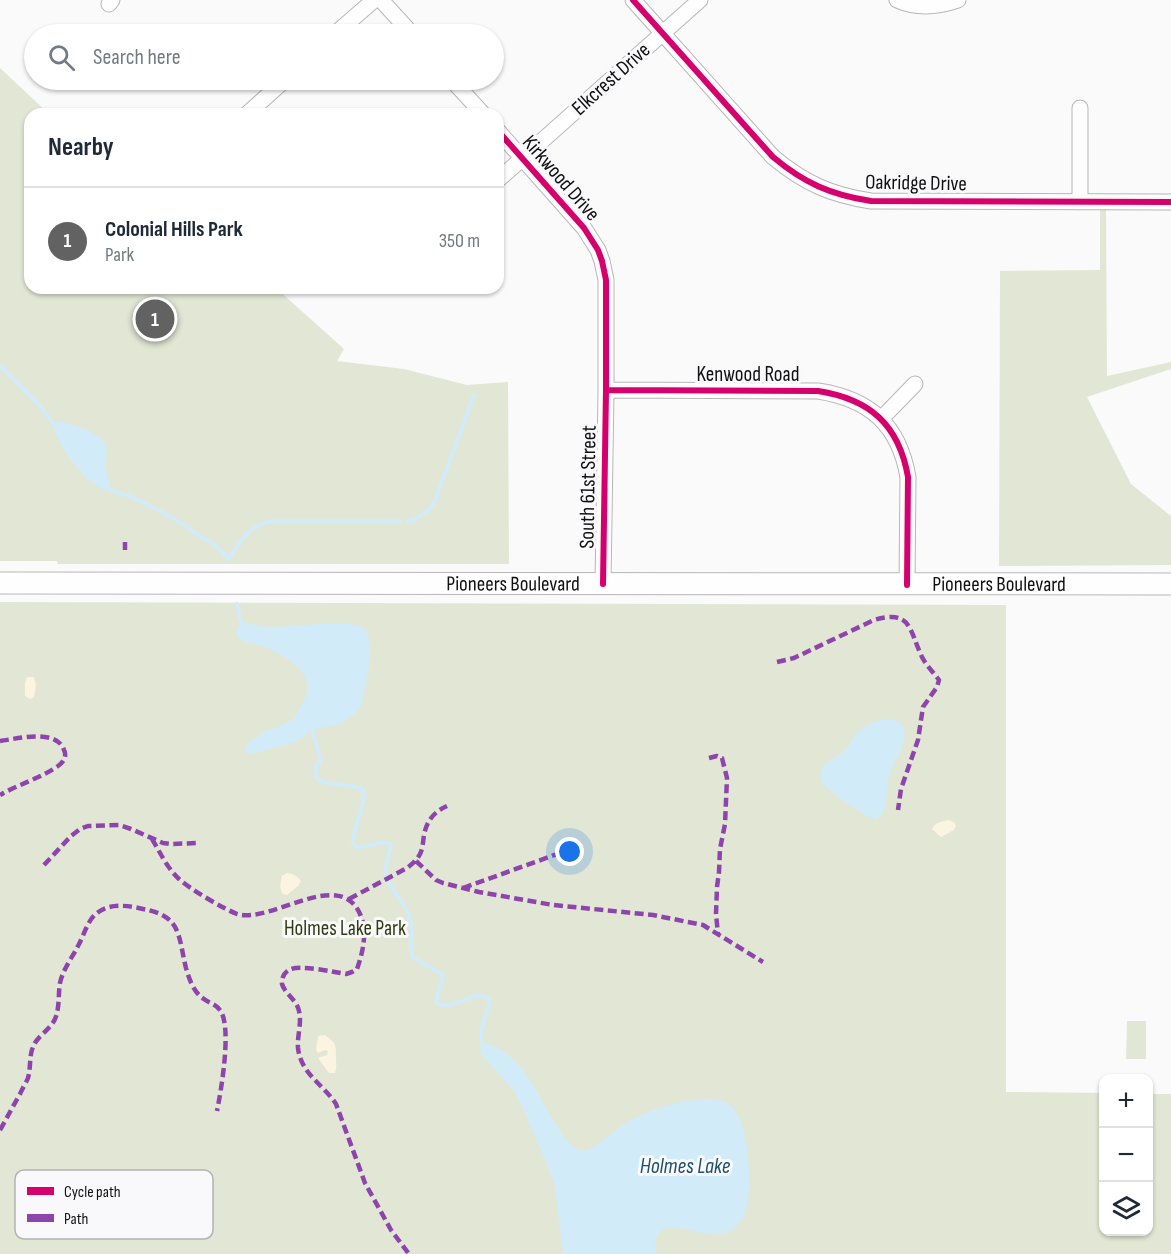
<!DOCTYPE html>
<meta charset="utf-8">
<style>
:root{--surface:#fff;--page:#f6f6f7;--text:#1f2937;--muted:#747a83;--line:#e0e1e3;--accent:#626263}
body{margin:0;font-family:"Sofia Sans Condensed",sans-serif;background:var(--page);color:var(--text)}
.controls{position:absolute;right:18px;bottom:18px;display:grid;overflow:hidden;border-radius:12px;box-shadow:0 2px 4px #0004}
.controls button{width:54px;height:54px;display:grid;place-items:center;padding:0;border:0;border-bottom:2px solid var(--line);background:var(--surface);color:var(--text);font:30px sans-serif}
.you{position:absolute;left:570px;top:852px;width:21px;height:21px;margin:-15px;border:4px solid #fff;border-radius:50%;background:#1a73e8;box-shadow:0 0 0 9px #1a73e833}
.badge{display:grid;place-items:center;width:39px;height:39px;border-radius:50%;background:var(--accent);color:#fff;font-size:20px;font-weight:700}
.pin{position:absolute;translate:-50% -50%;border:3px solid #fff;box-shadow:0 2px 6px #0006}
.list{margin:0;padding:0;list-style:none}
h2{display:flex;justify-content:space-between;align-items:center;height:78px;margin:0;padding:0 24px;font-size:26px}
h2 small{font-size:20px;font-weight:400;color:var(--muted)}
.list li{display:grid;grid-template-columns:39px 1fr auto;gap:18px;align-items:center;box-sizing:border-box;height:108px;padding:0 24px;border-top:2px solid var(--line)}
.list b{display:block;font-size:22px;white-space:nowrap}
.list p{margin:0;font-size:20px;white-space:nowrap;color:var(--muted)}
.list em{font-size:20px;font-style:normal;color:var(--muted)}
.icon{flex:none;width:33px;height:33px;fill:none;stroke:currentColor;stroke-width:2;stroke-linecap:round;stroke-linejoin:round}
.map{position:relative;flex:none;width:1171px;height:1254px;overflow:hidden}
.search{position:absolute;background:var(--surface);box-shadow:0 2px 4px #0004;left:24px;top:24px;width:480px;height:66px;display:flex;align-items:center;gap:15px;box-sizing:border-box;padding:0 21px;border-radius:33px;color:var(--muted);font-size:22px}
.panel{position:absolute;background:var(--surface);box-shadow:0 2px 4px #0004;left:24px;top:108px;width:480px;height:186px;border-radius:18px}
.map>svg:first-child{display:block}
</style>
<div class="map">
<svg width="1171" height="1254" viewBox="0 0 1171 1254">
<rect width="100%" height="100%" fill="#fafafa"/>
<!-- green -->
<path fill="#e1e7d4" d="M0 68 49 114H30V288H276L344 349 337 361 404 369 467 385 508 382 509 564H58L57 561H0Z
M1100 202H1106L1107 376 1171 362V369L1087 397 1131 484 1171 516V565L999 566 1000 271 1100 270Z
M0 602 1006 605V1092L1103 1093 1104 1232H1148L1149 1094H1171V1254H0Z
M1127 1021H1146V1059H1126Z"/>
<!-- sand -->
<path fill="#faf4e0" d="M27 677H34L36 685 34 697 30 699 25 696V683Z
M948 820 954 822 956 826 954 830 941 837 932 829C935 822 941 822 948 820Z
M287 873C293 873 297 876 301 881L298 886 287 895 283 894C279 888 280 884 282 876Z
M325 1035C336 1043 336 1044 336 1057 336 1063 337 1066 335 1073H329L318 1058 327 1055 328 1051 325 1050 318 1053 316 1050 318 1036Z"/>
<!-- water -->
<path fill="#d1ebf8" d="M62 422C75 425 104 433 106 447 108 454 105 460 106 467 106 475 110 482 110 490 89 492 55 442 53 423Z
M241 621C250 623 258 627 268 627 287 628 352 618 364 628 378 640 364 694 360 709L343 723 312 730 296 742 251 754 246 753 245 748C258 730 275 730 292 720 297 717 297 714 299 709 306 697 312 689 304 675 296 662 278 652 264 647 253 643 242 644 236 634Z
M887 719C923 721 894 758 889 776 885 790 890 811 876 820 865 817 829 792 822 782 820 778 819 773 822 769 826 760 840 757 847 748 851 744 852 740 855 736 863 725 875 721 887 719Z
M482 1043C521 1050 536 1093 555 1123 562 1134 568 1145 580 1151 597 1150 611 1132 626 1123 647 1110 713 1086 733 1108 750 1127 753 1192 745 1214 743 1220 738 1225 733 1229 714 1242 692 1227 671 1228 657 1228 652 1243 657 1254H563L554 1183 545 1160 524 1111 514 1091 481 1054 480 1048Z"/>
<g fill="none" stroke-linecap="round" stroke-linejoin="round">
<!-- stream -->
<path stroke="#d1ebf8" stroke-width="4" d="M0 366 40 406 53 423
M110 490C134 496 157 509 179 522 185 525 190 529 195 533 210 542 217 544 228 559 241 541 250 524 273 521H400
M407 521C420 518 426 513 434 503L474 395
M237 604 241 621
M312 730 321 760 316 766V777C328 789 349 781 363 790 367 803 353 825 353 843L356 847C369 849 378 839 391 844 390 853 384 864 386 873 389 891 406 901 410 919 413 931 410 944 412 957L442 974C445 984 435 991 437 1003 454 1012 471 989 489 998V1004L481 1031 482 1043"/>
<!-- street casing -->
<g stroke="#b7b7b7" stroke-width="17">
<path id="street" d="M381 0 412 34
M633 0 773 157C804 183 831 195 871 201L1171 202
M897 0C917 9 938 7 958 0
M109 4 112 0
M335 34 374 0
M452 80 483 114
M247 114 285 80
M498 131 584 228 598 250 602 261 606 280V390L603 584
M498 180 700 0
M1080 202V108
M606 390 818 391C870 399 899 425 908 477L907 585
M881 419 915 384"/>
</g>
<!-- secondary casing -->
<g stroke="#b7b7b7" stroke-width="23">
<g id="secondary">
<path id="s1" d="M0 583 1171 584"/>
</g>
</g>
<!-- street -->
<use href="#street" stroke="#fefefe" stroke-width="15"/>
<!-- secondary -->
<use href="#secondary" stroke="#fefefe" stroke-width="21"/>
<!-- quiet -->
<path stroke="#8e44ad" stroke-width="4.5" stroke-dasharray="9 4.5" stroke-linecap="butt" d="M125 542V550
M777 662 794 658 874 620C912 609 909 630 922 657 926 665 933 672 939 680L937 687 923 707 918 740 901 789 898 810
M0 741C16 739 57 728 64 750 67 756 64 762 58 766 41 778 19 784 0 795
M709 758 717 756 722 758 727 778 725 824 720 849 719 872 717 887 716 914 718 934
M152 839C160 852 167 868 179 879 190 889 222 908 237 914 272 924 339 867 360 914 368 931 363 952 357 969L352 972 346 974C334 972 302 965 291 969 285 971 281 978 282 984 285 994 297 1000 299 1011 302 1023 297 1036 298 1048 301 1074 323 1084 336 1104L365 1183 391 1230 409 1254
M416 861 436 880 443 883 479 892 553 905 653 915 703 925 763 962
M44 865 71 836 80 829 88 826 119 825 131 829 163 843 172 844 197 843
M463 888 574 848
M349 899 407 868C412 864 417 860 420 854 423 848 423 841 424 835 427 820 434 812 447 806
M0 1130C7 1118 13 1106 20 1094 22 1089 26 1083 28 1078 31 1068 29 1056 33 1047 37 1036 50 1030 55 1019 60 1007 58 994 60 983 63 969 72 958 78 946 83 937 86 926 92 918 105 902 126 905 143 909 182 916 178 936 186 968 189 979 194 993 204 999 209 1003 215 1004 219 1009 233 1023 221 1091 217 1111"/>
<!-- cycleway casing -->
<g stroke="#f9f9fb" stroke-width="10">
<path id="cycleway" d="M633 0 773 157C804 183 831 195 871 201L1171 202
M498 131 584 228 598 250 602 261 606 280V390L603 584
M606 390 818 391C870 399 899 425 908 477L907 585"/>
</g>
<!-- cycleway -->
<use href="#cycleway" stroke="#d6006c" stroke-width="6"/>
</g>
<g text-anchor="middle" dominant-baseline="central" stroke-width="6" stroke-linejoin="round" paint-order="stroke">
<!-- street labels -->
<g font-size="21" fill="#101011" stroke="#f9f9fb">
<text transform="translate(611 79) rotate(-42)">Elkcrest Drive</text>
<text transform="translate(561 178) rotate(49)">Kirkwood Drive</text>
<text transform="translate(916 183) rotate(1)">Oakridge Drive</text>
<text x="748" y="374">Kenwood Road</text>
<text transform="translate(588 487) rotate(-89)">South 61st Street</text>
<text stroke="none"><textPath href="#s1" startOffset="513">Pioneers Boulevard</textPath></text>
<text stroke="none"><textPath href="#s1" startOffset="999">Pioneers Boulevard</textPath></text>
</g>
<!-- park labels -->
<g font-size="21" fill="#323b0f" stroke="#f9f9fb">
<text x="345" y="928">Holmes Lake Park</text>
</g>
<!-- water labels -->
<g font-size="22" font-style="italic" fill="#1f5168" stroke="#f9f9fb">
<text x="685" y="1166">Holmes Lake</text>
</g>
</g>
<!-- legend -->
<rect x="15" y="1170" width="198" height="69" rx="9" fill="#f9f9fb" stroke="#b3b3b5" stroke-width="1.5"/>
<rect x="27" y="1187" width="27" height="8" fill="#d6006c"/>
<rect x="27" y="1214" width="27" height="8" fill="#8e44ad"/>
<g font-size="16" fill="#101011">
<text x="64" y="1197">Cycle path</text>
<text x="64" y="1224">Path</text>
</g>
</svg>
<div class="controls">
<button>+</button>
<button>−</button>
<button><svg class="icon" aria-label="layers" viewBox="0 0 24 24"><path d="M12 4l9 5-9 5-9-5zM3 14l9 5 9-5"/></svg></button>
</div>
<div class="you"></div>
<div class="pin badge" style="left:155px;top:319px">1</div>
<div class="search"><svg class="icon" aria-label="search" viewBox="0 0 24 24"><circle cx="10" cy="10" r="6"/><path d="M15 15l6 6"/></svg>Search here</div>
<section class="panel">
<h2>Nearby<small></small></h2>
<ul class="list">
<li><span class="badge">1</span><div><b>Colonial Hills Park</b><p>Park</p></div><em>350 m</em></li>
</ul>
</section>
</div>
